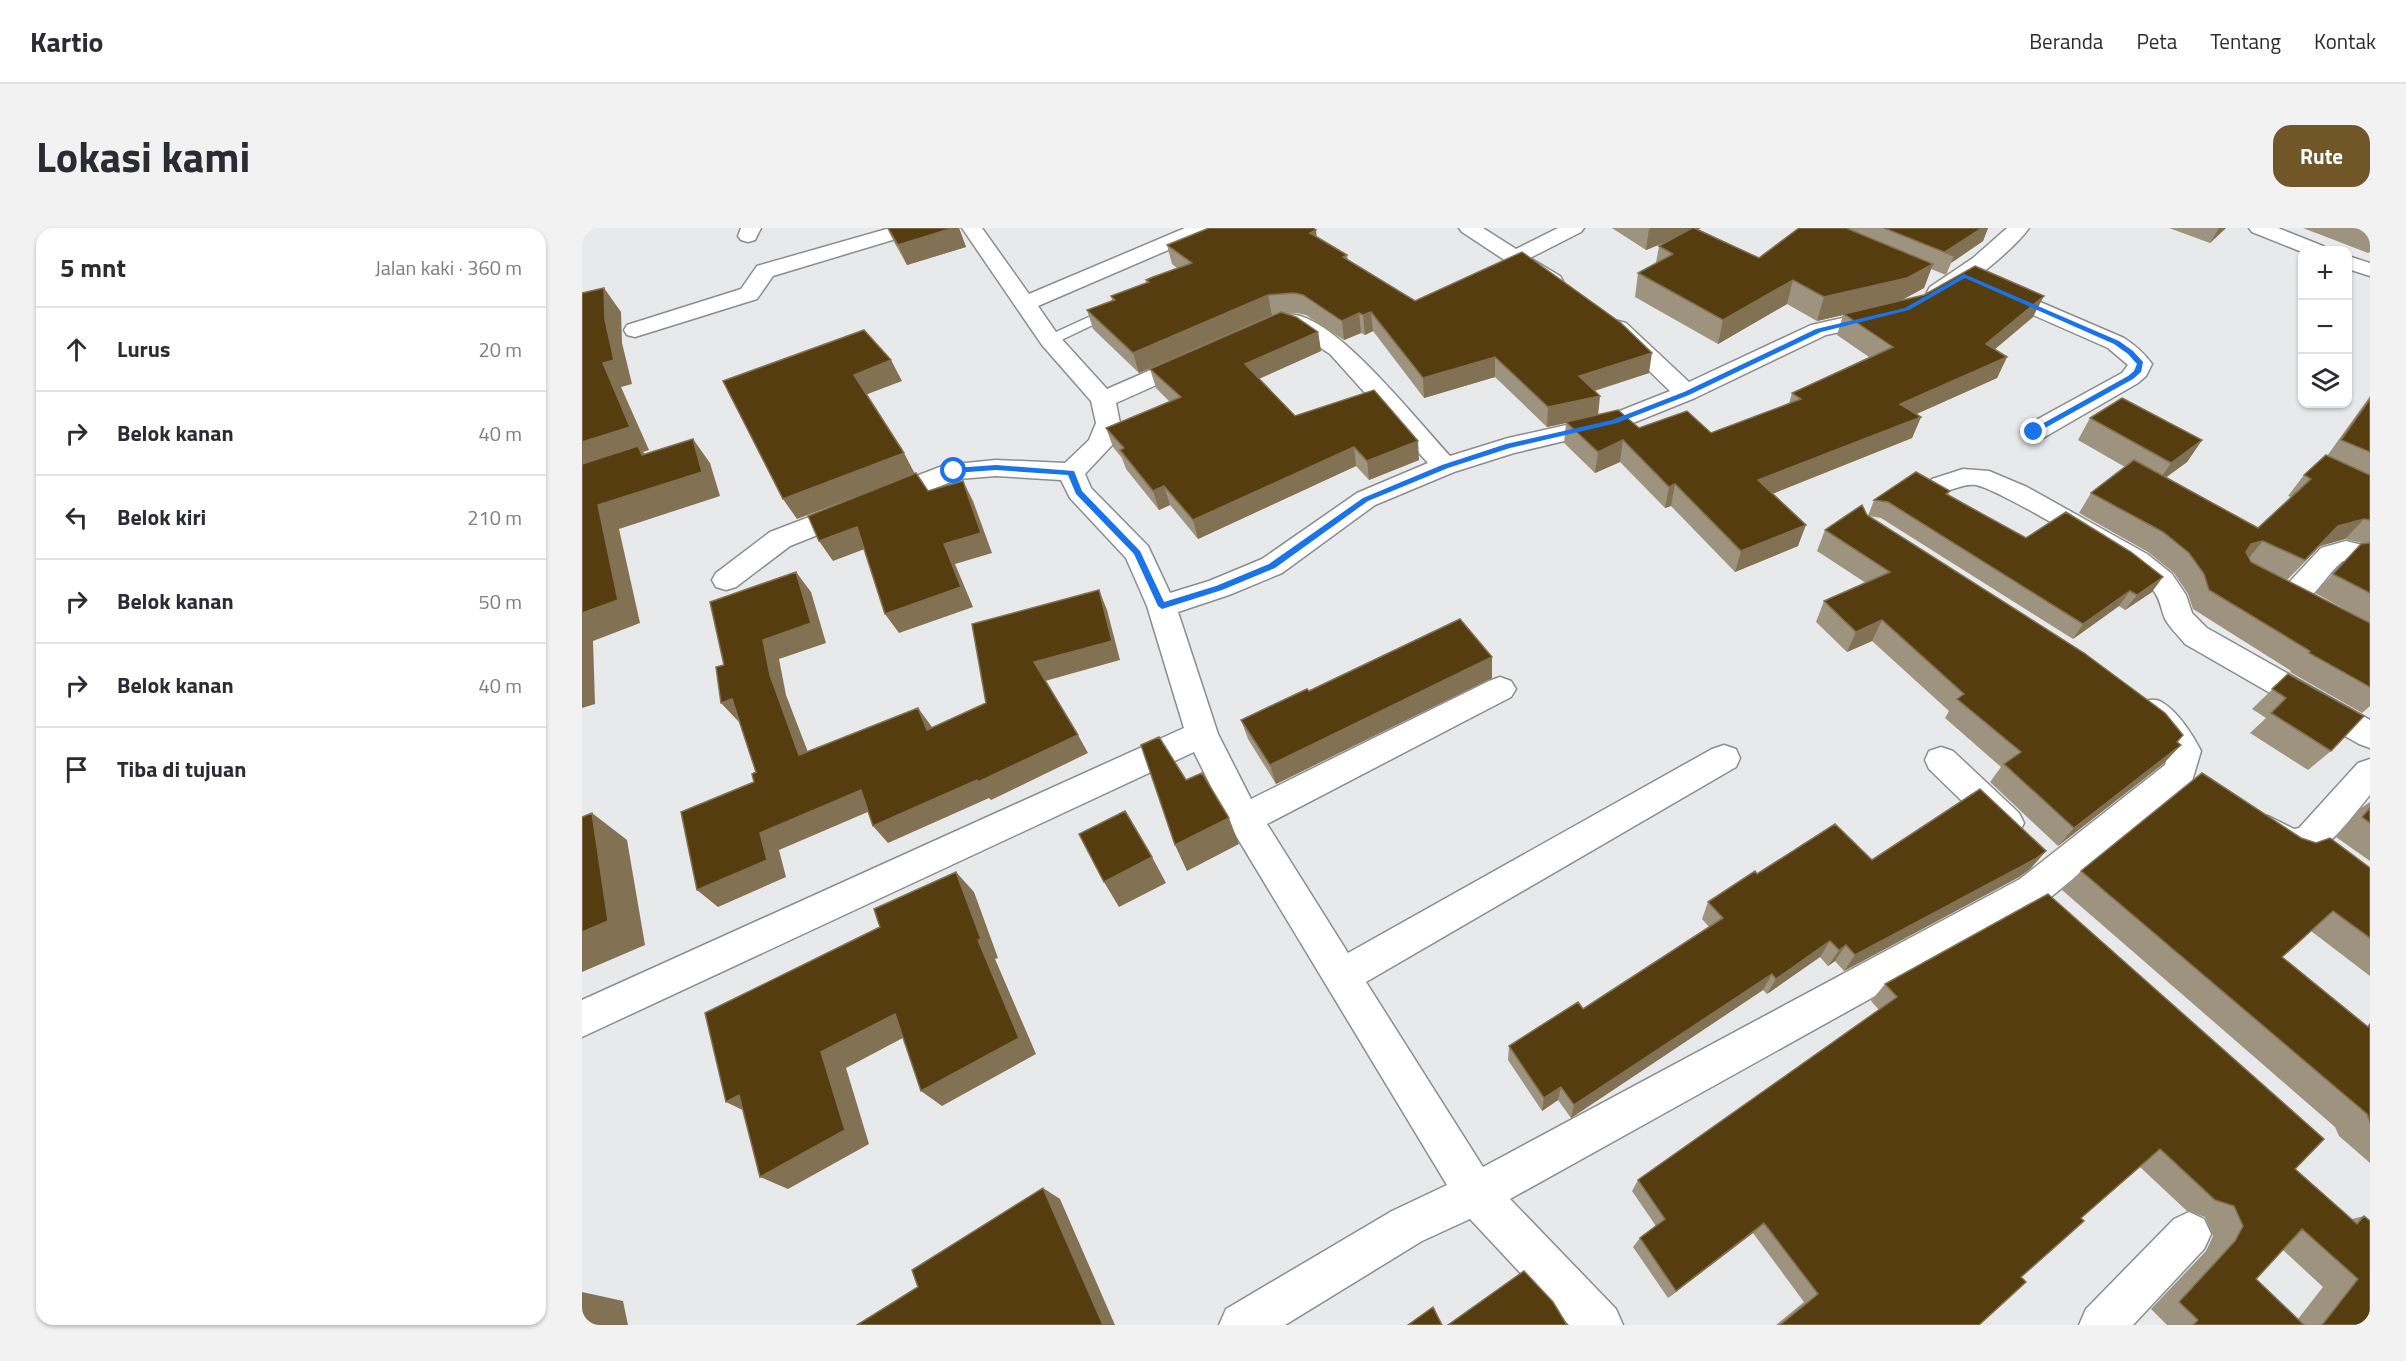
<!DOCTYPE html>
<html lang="id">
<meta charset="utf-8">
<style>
:root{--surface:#fff;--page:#f2f2f3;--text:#2b2b33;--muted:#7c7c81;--line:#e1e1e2;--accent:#715628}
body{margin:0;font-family:"Titillium Web",sans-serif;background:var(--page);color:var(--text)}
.controls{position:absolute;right:18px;top:18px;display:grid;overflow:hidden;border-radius:12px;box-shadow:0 2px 4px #0004}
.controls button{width:54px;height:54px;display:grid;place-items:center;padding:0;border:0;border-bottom:2px solid var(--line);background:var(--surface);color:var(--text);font:30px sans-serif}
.stop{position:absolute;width:18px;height:18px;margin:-14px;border:4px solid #1a73e8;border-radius:50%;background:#fff}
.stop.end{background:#1a73e8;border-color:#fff;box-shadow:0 2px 6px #0008}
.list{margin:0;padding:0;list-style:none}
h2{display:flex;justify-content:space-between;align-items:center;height:78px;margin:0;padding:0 24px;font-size:26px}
h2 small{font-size:20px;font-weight:400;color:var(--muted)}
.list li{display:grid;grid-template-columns:39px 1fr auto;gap:18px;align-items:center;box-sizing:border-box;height:84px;padding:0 24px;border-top:2px solid var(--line)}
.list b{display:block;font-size:22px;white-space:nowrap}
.list em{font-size:20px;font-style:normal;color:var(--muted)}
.icon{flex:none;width:33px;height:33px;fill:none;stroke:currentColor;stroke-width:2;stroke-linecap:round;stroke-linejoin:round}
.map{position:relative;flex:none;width:1788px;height:1097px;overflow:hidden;border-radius:18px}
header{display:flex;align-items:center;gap:36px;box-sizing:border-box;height:84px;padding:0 30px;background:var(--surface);border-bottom:2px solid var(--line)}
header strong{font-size:28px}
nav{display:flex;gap:33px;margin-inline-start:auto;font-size:21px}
.intro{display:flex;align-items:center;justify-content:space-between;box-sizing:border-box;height:144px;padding:0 36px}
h1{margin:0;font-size:42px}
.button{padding:15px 27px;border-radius:18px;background:var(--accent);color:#fff;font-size:21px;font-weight:700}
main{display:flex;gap:36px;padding:0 36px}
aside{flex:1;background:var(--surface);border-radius:18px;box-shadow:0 2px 4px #0004}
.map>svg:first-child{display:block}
</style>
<header>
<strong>Kartio</strong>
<nav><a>Beranda</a><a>Peta</a><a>Tentang</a><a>Kontak</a></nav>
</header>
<div class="intro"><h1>Lokasi kami</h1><a class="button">Rute</a></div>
<main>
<aside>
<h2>5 mnt<small>Jalan kaki · 360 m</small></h2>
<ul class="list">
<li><svg class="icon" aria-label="ahead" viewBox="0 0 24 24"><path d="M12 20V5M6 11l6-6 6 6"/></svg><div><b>Lurus</b></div><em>20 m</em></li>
<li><svg class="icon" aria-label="right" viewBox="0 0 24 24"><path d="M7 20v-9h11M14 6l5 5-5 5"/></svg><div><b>Belok kanan</b></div><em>40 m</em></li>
<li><svg class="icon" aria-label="left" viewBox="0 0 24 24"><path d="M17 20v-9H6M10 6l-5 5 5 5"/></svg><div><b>Belok kiri</b></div><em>210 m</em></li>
<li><svg class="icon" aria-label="right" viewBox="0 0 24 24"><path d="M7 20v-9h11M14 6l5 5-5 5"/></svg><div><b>Belok kanan</b></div><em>50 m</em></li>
<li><svg class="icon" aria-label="right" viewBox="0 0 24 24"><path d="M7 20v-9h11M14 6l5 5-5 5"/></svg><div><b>Belok kanan</b></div><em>40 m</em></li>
<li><svg class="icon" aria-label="arrive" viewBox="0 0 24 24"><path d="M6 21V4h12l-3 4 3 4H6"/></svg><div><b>Tiba di tujuan</b></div></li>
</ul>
</aside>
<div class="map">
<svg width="1788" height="1097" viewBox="0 0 1788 1097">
<rect width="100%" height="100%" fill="#e7e9eb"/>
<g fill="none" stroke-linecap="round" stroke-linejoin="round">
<!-- lane casing -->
<g stroke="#8a8c8e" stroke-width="3">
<path id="lane" d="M533 77 540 81 538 84 473 115H463L461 112 463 109Z"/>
</g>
<!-- street casing -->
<g stroke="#8a8c8e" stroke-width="3">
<path id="street" d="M159 0H179L173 12 166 14 159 12 156 8Z
M308 0H340L337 4 191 48 175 71 53 109 45 107 42 102 45 97 159 61 175 38Z
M380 0H400L447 66 603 0H631L628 4 456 78 476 107 525 161 603 127 611 125 619 127 623 132 619 137 534 175 538 195 532 215 503 246 509 260 566 318 588 365 627 353 680 331 775 265 846 235 748 126 710 101 689 99 686 94 689 89C699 87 711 85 721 89 765 104 834 191 868 228L926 210 1025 188 1088 163 1028 105 1025 100 1028 95 1036 93 1044 95 1107 154 1229 97 1301 81 1309 83 1312 88 1309 93 1244 107 1113 170 1041 199 932 225 872 244 793 277 700 345 647 367 596 384 636 506 669 571 907 453 918 449 929 453 934 461 929 469 685 596 766 725 1130 521 1142 517 1154 521 1158 530 1154 539 784 754 901 939 1438 651 1583 537 1586 525 1554 483 1559 474C1567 472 1574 470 1581 475 1596 484 1611 507 1619 523L1610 553 1464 673 928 971 1034 1081 1041 1097H987L888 991 840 1013 703 1097H637L644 1081 810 983 865 957 650 601 612 524 0 809V772L602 500 565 378 544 330 488 270 479 252 414 248 376 251 208 318 154 359 144 362 134 359 130 352 134 345 188 304 363 237 414 232 483 235 507 212 514 195 509 173 460 117Z
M877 0H901L934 21 976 0H1002L999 4 948 30 978 48 981 53 978 58 970 60 962 58 880 4Z
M1425 0H1447C1434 19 1384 61 1362 69 1357 71 1353 70 1348 69L1345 64 1348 59 1391 30Z
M1667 0H1696L1741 18 1744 22 1720 24 1670 4Z
M1766 28 1788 35V48L1766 41Z
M1414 55 1542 110C1554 118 1562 125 1570 136L1564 148 1556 155 1461 210 1452 212 1443 210 1439 204 1443 198 1540 145 1546 137 1526 120 1406 67 1403 62 1406 57Z
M1381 241 1407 243 1445 259 1565 326 1590 346 1604 367 1610 385 1625 400 1788 492V520L1777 516 1603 416C1597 408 1588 400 1583 391 1579 381 1578 370 1571 362 1554 342 1419 262 1394 257 1378 255 1366 267 1350 263L1346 257 1350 251Z
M1764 313 1788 319V340L1770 333H1761C1741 348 1728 385 1700 376L1696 369 1700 362 1739 320Z
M1359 519 1371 523 1437 585 1442 595 1437 605 1425 609 1413 605 1347 541 1343 532 1347 523Z
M1788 531V567C1764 595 1730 650 1688 623 1679 617 1674 613 1669 603L1674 593 1686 588 1712 601 1717 600 1776 535Z
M1607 984 1622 991 1629 1006 1622 1021 1551 1097H1497L1504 1081 1592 991Z"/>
</g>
<!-- lane -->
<use href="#lane" fill="#fff" fill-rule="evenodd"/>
<!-- street -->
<use href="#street" fill="#fff" fill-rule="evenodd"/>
</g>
<!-- wall -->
<path fill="#9e937e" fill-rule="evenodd" d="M305 0H377L384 19 325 37 312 14Z
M1030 0H1119L1116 1 1177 30 1217 0H1406L1401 13 1369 35 1364 47 1349 41 1342 60 1320 72 1451 89 1413 121 1425 129 1415 150 1334 186 1339 189 1330 210 1190 266 1216 318 1153 344 1089 278 1083 280 1038 234 1013 245 982 215 984 195 965 199 913 149 842 170 791 103 783 107 779 105 762 112 724 87 715 85 704 86 736 104 739 123 677 151 713 188 837 232 787 252 774 238 616 311 588 277 577 282 544 241 540 230 531 219 524 200 588 174 574 160 568 141 694 86 690 87 557 145 511 101 505 82 530 72 529 68 565 55 564 52 595 40 590 36 585 17 735 9 765 27 766 32 833 73 1067 145 1013 163 1016 186 1057 200 1129 205 1207 176 1210 165 1287 129 1255 107 1261 87 1235 93 1205 76 1136 116 1053 69 1056 45 1074 35 1077 18 1086 13 1064 22Z
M1587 0H1644L1628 15Z
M1721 0H1788V24L1786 25Z
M1788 168V395L1733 365 1779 316H1784L1763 311 1738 318 1705 352 1691 346 1788 395V478L1780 485 1708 444 1709 443 1611 381 1606 366 1592 345 1566 324 1497 285 1509 265 1543 239 1496 212 1508 190 1620 212 1605 234 1584 249 1676 300 1709 269 1706 268 1722 247 1745 228Z
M1368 263 1366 266 1444 310 1570 364 1543 382 1537 378 1491 411 1299 290 1287 288 1599 517 1581 536 1476 618 1408 554 1419 539 1363 490 1367 483 1290 413 1265 424 1234 394 1242 373 1284 355 1235 323 1243 302 1285 287 1286 288 1292 272Z
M910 429V450L694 556 666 511 659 492 727 463Z
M1706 446 1749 523 1726 542 1668 505 1684 490 1670 481Z
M1788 574V633L1754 609 1779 580Z
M1719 610 1788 640V748L1729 703 1700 729 1785 798 1788 796V935L1757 908 1753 899 1480 662 1499 643Z
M1464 623 1448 641 1437 649 1262 743 1253 733 1246 738 1238 729 1185 766 1181 762 989 890 976 872 960 883 926 832 927 818 1001 781 1127 699 1120 691 1126 674 1175 646 1290 632Z
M1303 756 1713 941 1770 991 1782 988 1788 1097H1585L1569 1081 1624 1023 1631 1008 1623 989 1605 983 1558 939 1499 990 1439 1049 1397 1097H1194L1222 1074 1171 1005 1086 1070 1051 1019 1058 1010 1074 998 1050 963 1056 952 1297 782 1289 773ZM1701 1022 1741 1059 1716 1091 1674 1051Z"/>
<!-- shaded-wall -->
<path fill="#827152" d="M371 0H377L384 19 325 37 316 17Z
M1069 0H1119L1064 22 1067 1Z
M1394 0H1406L1401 13 1369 35 1372 28 1363 24Z
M1637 0H1644L1628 15Z
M734 2 736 21 728 5Z
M1351 36 1342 60 1316 74 1262 86 1261 87 1235 93 1242 69Z
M1211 52 1205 76 1136 116 1141 92Z
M22 60 39 84 40 115 50 156 39 159 67 222 61 224 75 242 0 245V214L21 135 23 92Z
M686 67 690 87 557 145 551 125Z
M1462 68 1451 89 1394 137 1404 116Z
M789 84 791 103 783 107 781 87Z
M777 85 779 105 762 112 760 93Z
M736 104 739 123 667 155 663 136Z
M1070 125 1067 145 995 168 997 148Z
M913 129V149L842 170 841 150Z
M1425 129 1415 150 1310 197 1318 176Z
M309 132 320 153 283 167 272 147Z
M1018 168 1016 188 965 199 966 179Z
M1339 189 1330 210 1170 274 1176 252Z
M111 211 128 235 138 268 37 301 58 395 11 413 13 476 0 480V385L16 277Z
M1041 212 1038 234 1013 245 1016 224Z
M1620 212 1605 234 1575 256 1589 235Z
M836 213 837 232 787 252 785 233Z
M772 219 774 238 616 311 611 292Z
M322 225 333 246 215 291 201 271Z
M381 253 391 273 410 325 373 336 391 379 317 405 303 386 362 316Z
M1093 256 1089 278 1083 280 1087 259Z
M582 258 588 277 577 282 571 263Z
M1782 291 1763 311 1738 318 1705 352 1756 298Z
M1224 297 1216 318 1153 344 1159 323Z
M275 299 288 319 251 333 237 313Z
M1681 313 1664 333 1652 336 1669 316Z
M214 344 229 364 244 415 197 431 204 467 234 545 217 527 188 447 181 412Z
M1581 349 1570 364 1543 382 1555 367Z
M517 362 525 382 538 432 463 453 452 434Z
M1548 363 1537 378 1491 411 1501 396Z
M1300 392 1290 413 1265 424 1274 404Z
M910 429V450L694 556 688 537Z
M150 471 157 494 139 475Z
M336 480 350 499 358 520 345 502Z
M496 507 506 525 409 572 407 570 306 615 291 598Z
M1599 517 1581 536 1476 618 1492 600Z
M279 562 295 580 197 622 204 649 136 679 115 662 178 605Z
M10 585 45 612 63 717 0 744V704Z
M647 590 657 616 605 643 593 617Z
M1464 623 1448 641 1437 649 1262 743 1273 727Z
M570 629 584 655 537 679 522 654Z
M374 644 392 664 416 730 413 731 454 826 360 878 339 863 396 712Z
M1248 713 1238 729 1185 766 1194 751Z
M1264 717 1253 733 1246 738 1257 722Z
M1190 746 1181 762 989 890 992 877Z
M313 786 334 803 264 840 287 916 206 961 178 949 239 824Z
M979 859 976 872 960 883 962 870Z
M157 867 173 888 144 874Z
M461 960 478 971 533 1097H521Z
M1182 995 1171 1005 1086 1070 1094 1063Z
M0 1064 41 1073 46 1097H1L0 1092Z"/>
<!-- building -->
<path fill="#563d10" stroke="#827152" stroke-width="1.5" d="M306 0H371L316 17Z
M627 0H731L734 2 728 5 765 27 761 29 833 73 940 24 1039 95 1070 125 997 148 1018 168 966 179 913 129 841 150 789 84 781 87 777 85 760 93 721 67 712 65 686 67 551 125 505 82 533 72 529 68 567 54 564 52 571 49 610 35 585 17Z
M1110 0H1112L1177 30 1217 0H1264L1351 36 1325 50 1242 69 1211 52 1141 92 1056 45 1091 26 1077 18Z
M1302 0H1400L1363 24 1372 28Z
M1393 38 1462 68 1404 116 1425 129 1318 176 1339 189 1176 252 1224 297 1159 323 1093 256 1087 259 1041 212 1016 224 984 194 1036 182 1057 200 1105 183 1129 205 1219 171 1210 165 1311 119 1262 86 1342 67Z
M22 60 23 92 32 132 21 135 48 199 0 214V65Z
M699 84 714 89 736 104 663 136 713 188 792 162 836 213 785 233 772 219 611 292 582 258 571 263 538 222 542 220 524 200 599 169 568 141Z
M282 102 309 132 272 147 322 225 201 271 141 153Z
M1540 170 1620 212 1589 235 1508 190Z
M1788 171V224L1759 212Z
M111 211 120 244 16 277 36 372 0 385V236L56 218 60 227Z
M1744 227 1788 247V292L1782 291 1756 298 1723 332 1681 313 1669 316 1664 324 1669 334 1788 395V459L1727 425 1728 423 1627 362 1622 346 1607 325 1581 304 1509 265 1552 232 1676 300 1729 251 1722 247Z
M1334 244 1368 263 1364 266 1444 310 1484 284 1549 324 1581 349 1555 367 1548 363 1501 396 1306 274 1292 272Z
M334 245 346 263 381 253 399 305 362 316 379 359 303 386 275 299 237 313 226 288Z
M1280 277 1285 287 1502 425 1583 485 1601 507 1595 514 1599 517 1492 600 1422 536 1439 524 1375 471 1382 466 1300 392 1274 404 1242 373 1308 344 1243 302Z
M1788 315V365L1751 346 1779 316Z
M214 344 229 395 181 412 188 447 217 527 336 480 345 502 404 475 390 396 517 362 530 413 452 434 496 507 396 554 395 552 291 598 279 562 178 605 185 632 115 662 99 584 172 554 170 546 174 544 150 471 139 475 134 439 142 437 128 374Z
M878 391 910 429 688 537 659 492 725 461 727 463Z
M1706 446 1782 488 1749 523 1689 485 1704 470 1690 461Z
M577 509 604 552 620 545 647 590 593 617 559 517Z
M1620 545 1719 610 1734 615 1748 610 1788 640V710L1751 683 1700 729 1786 799 1788 796V894L1785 886 1499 643Z
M1398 561 1464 623 1453 631 1273 727 1264 717 1257 722 1248 713 1194 751 1190 746 992 877 979 859 962 870 927 818 996 774 1001 781 1141 690 1126 674 1173 643 1175 646 1253 596 1290 632Z
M1788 580V595L1780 589Z
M543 583 570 629 522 654 497 606Z
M10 585 26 693 0 704V589Z
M374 644 399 711 396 712 437 810 339 863 313 786 239 824 263 902 178 949 157 867 144 874 123 785 298 699 292 681Z
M1466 666 1742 911 1713 941 1775 996 1782 988 1788 993V1097H1740L1776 1051 1720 1001 1674 1051 1722 1097H1611L1616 1092 1597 1074 1653 1013 1661 998 1652 978 1633 972 1578 921 1499 990 1502 993 1439 1049 1444 1054 1397 1097H1198L1236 1066 1182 995 1094 1063 1058 1010 1083 991 1056 952 1315 769 1303 756Z
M461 960 521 1097H275L336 1059 330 1042Z
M942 1043 971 1074 985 1097H866Z
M851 1079 860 1097H826Z"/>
<!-- route -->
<path fill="#1a73e8" d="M1382 46 1537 113 1551 123 1561 134 1559 144 1551 151 1454 205H1449V202L1546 148 1552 143 1555 136 1546 126 1532 116 1383 50 1327 82 1239 104 1107 167 1035 195 928 220 866 240 786 273 693 340 640 362 580 381 576 378 552 326 494 266 486 247 414 242 372 245 368 243 372 240 414 237 492 243 500 263 558 323 582 374 634 358 687 336 781 270 860 237 924 216 1030 192 1102 164 1234 101 1323 80Z"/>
</svg>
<div class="controls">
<button>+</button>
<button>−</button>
<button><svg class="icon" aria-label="layers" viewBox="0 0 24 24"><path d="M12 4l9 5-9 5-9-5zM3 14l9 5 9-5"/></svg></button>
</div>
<div class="stop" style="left:372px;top:243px"></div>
<div class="stop end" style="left:1452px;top:204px"></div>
</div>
</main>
